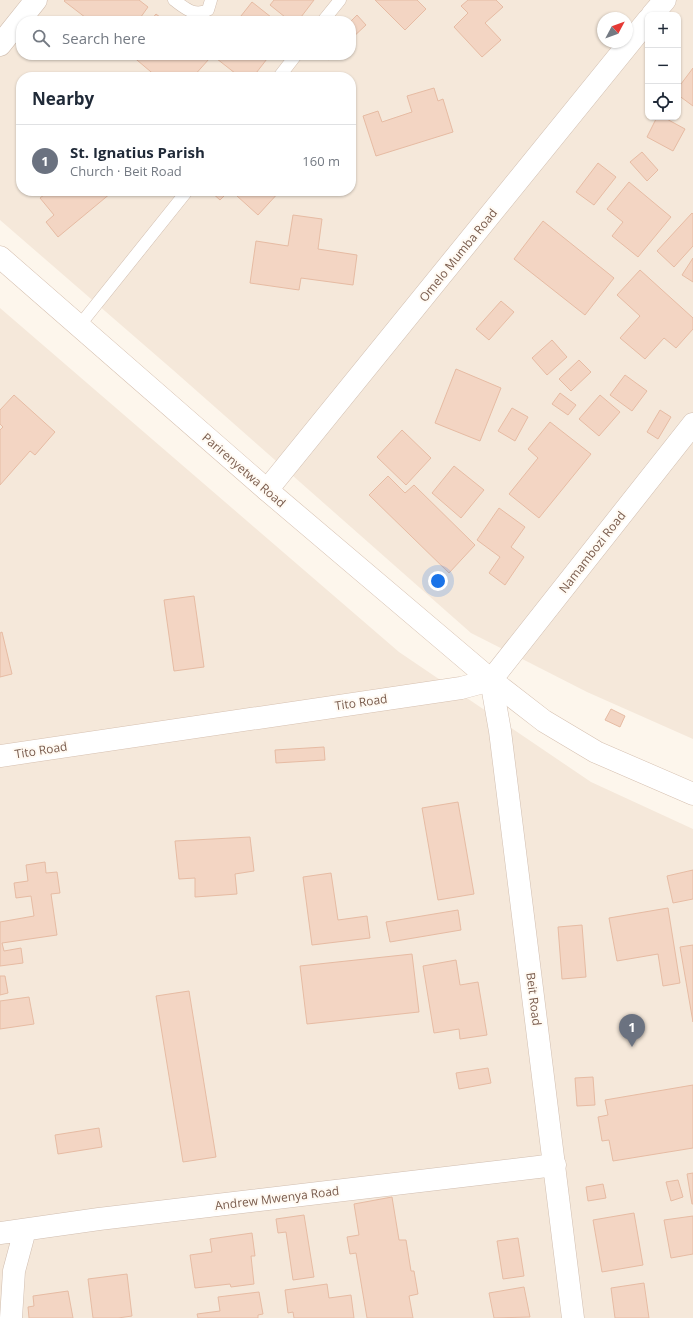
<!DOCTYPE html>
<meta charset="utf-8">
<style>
:root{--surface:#fff;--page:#f2f2f3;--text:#1f2937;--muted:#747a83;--line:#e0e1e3;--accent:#db2777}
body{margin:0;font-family:"Open Sans",sans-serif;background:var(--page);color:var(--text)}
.controls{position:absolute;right:12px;top:12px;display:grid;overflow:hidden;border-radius:8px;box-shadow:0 1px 3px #0004}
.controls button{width:36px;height:36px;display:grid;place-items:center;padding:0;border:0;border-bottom:1px solid var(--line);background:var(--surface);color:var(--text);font:20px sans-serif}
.compass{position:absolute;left:597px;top:12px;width:36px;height:36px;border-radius:50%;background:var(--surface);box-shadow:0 1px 3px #0004;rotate:49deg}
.you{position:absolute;left:438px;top:581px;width:14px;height:14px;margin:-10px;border:3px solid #fff;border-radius:50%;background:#1a73e8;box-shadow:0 0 0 6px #1a73e833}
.badge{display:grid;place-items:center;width:26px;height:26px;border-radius:50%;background:var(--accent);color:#fff;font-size:13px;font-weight:700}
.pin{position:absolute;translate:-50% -33px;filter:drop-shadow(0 1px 2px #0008)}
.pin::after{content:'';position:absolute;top:21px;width:14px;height:12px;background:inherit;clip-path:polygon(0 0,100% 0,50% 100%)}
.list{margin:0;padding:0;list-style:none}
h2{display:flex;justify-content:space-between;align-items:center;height:52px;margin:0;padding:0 16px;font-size:17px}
h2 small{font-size:13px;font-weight:400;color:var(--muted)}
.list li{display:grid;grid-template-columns:26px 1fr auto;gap:12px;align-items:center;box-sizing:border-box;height:72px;padding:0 16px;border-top:1px solid var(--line)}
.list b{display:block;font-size:15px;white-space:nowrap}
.list p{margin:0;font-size:13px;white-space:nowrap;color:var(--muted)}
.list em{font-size:13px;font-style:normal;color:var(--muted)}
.icon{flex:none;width:22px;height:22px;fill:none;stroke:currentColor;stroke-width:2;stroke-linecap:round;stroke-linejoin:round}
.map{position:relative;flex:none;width:693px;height:1318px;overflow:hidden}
.search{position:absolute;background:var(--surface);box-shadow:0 1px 3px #0004;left:16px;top:16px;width:340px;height:44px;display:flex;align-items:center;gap:10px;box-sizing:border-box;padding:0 14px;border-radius:16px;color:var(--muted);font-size:15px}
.panel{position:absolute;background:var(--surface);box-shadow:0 1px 3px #0004;left:16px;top:72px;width:340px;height:124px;border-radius:16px}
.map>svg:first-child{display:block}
</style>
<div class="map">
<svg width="693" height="1318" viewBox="0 0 693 1318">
<rect width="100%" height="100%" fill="#fdf6ec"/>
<!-- residential -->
<path fill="#f5e8da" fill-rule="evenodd" d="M0 0H693V739L587 692 471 633 173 370 0 220ZM648 15H678V117H648ZM603 18H627V42H603ZM21 21H351V55H21ZM21 77H351V191H21Z
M0 308 399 652 591 782 693 829V1318H0Z"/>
<!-- building -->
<path fill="#f3d5c3" stroke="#e6bba3" d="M65 0H139L148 7 138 21H90L64 1Z
M274 0H314L298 21H290L270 5Z
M375 0H417L426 9 405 30Z
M468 0H496L503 7 485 23 501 40 482 57 454 27 468 13 461 6Z
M252 2 276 21H237Z
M156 14 165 21H150Z
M357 15 366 25 351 39V21Z
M131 55H204L209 59 193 77H157Z
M212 55H270L253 77H240Z
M323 55H334L328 60Z
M693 68V106L678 95V88Z
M434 88 438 101 443 99 453 132 376 156 363 116 378 111 382 122 412 112 407 96Z
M657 117H663L685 129 673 151 647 137Z
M642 152 658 170 647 181 630 162Z
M598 163 616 177 594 205 576 192Z
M629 182 671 217 638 257 612 236 623 222 607 209Z
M49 191H109L111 193 58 237 46 222 54 215 40 198Z
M210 191H229L220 200Z
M242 191H280L258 215 237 196Z
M692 213 693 214V246L674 267 657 251Z
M293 215 322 219 318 249 357 255 353 285 301 278 299 290 250 283 256 241 288 246Z
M543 221 614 278 585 315 514 259Z
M693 258V282L682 275Z
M640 270 693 318V329L676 348 664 338 645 359 620 338 640 316 617 295Z
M501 301 514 312 489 340 476 329Z
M552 340 567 357 547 375 532 358Z
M579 360 591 372 571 391 559 379Z
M456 369 501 388 480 441 435 423Z
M625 375 647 391 632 411 610 395Z
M560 393 576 405 568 415 552 404Z
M14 395 55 432 35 455 30 451 0 485V430L3 427 0 424V410Z
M600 395 620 412 599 436 579 419Z
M512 408 528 417 515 441 498 431Z
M660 410 671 417 658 439 647 432Z
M550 422 591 454 539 518 509 494 538 458 528 449Z
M402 430 431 458 406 485 377 457Z
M454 466 484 490 461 518 432 493Z
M388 476 405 493 414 485 475 545 449 573 369 495Z
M499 508 525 527 511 547 524 557 505 585 489 573 500 557 477 540Z
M194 596 204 667 174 671 164 600Z
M2 632 12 674 0 677V633Z
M611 709 625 716 620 727 605 720Z
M324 747 325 760 276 763 275 750Z
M458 802 474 894 438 900 422 808Z
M250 837 254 871 235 874 237 894 195 897V878L179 879 175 841Z
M45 862 46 873 57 872 60 893 51 894 57 935 2 943 4 951 21 948 23 963 0 966V922L34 916 31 896 16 898 14 883 28 881 26 865Z
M693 870V899L673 903 667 876Z
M331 873 338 920 367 916 370 938 312 945 303 877Z
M668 908 680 983 663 986 658 954 617 961 609 918Z
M458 910 461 930 390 942 386 922Z
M582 925 586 977 562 979 558 927Z
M693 945V1022L680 947Z
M412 954 419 1012 307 1024 300 966Z
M456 960 460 985 478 982 487 1035 460 1039 459 1029 434 1033 423 966Z
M0 976H5L8 993 0 995Z
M189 991 216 1157 183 1162 156 996Z
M29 997 34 1024 0 1029V1001Z
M488 1068 491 1083 459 1089 456 1073Z
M593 1077 595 1105 577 1106 575 1078Z
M693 1085V1148L613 1161 609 1140 602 1141 598 1117 608 1115 605 1100Z
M99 1128 102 1147 58 1154 55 1135Z
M693 1173V1204H692L687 1174Z
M678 1180 683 1197 671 1201 666 1182Z
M603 1184 606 1198 588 1201 586 1187Z
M392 1197 399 1240H406L411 1271H414L418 1294 409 1296 413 1318H367L356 1253 350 1254 347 1237 359 1235 354 1204Z
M634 1213 643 1265 602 1272 593 1220Z
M304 1215 314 1277 293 1280 286 1232 278 1233 276 1219Z
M693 1216V1254L671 1258 664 1220Z
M252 1233 255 1256H251L254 1284 231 1287 230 1284 195 1288 190 1255 212 1252 210 1239Z
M518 1238 524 1276 503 1279 497 1241Z
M127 1274 132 1316 118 1318H93L88 1279Z
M644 1283 649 1318H615L611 1288Z
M327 1284 329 1298 351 1295 354 1318H294L293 1312 288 1313 285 1290Z
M524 1287 530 1317 494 1318 489 1293Z
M68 1291 73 1318H29L28 1307 34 1306 33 1296Z
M259 1292 263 1314 258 1315V1318H198L197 1314 220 1311 218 1297Z"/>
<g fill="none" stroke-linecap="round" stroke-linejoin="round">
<!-- lane casing -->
<g stroke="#d1beb0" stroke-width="13">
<path id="lane" d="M174 0C185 8 194 17 208 10L211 0
M323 21 340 0
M279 77 296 55
M79 326 187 191"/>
</g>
<!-- street casing -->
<g stroke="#d1beb0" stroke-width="23">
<path id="street" d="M652 15 665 0
M0 45 36 0
M267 490 648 20
M0 1233 99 1219 555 1165
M11 1318 14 1271 25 1230
M573 1318 500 731 491 680 693 424"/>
</g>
<!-- secondary casing -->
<g stroke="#d6c0b0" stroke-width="23">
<path id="secondary" d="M0 257 267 490 491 680 544 721 596 752 693 794
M0 756 461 688 491 680"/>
</g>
<!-- lane -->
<use href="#lane" stroke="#fff" stroke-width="12"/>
<!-- street -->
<use href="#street" stroke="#fff" stroke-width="22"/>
<!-- secondary -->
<use href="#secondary" stroke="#fff" stroke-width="22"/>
</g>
<g text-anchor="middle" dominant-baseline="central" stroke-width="4" stroke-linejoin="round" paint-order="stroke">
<!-- street labels -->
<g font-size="12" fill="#7a5c4d" stroke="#fffaf3">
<text transform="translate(458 255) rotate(-51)">Omelo Mumba Road</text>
<text transform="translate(244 470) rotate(41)">Parirenyetwa Road</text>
<text transform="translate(592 552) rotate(-52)">Namambozi Road</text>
<text transform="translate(361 702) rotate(-8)">Tito Road</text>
<text transform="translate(41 750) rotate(-9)">Tito Road</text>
<text transform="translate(534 999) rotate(83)">Beit Road</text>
<text transform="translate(277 1198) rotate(-7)">Andrew Mwenya Road</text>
</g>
</g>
</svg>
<div class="controls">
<button>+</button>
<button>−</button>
<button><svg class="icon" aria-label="locate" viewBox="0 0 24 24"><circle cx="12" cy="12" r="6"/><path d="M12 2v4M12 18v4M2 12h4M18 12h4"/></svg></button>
</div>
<svg class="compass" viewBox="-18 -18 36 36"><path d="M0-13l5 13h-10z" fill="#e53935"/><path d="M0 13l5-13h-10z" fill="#747a83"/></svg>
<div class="you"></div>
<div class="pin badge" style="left:632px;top:1047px;background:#6b7280">1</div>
<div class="search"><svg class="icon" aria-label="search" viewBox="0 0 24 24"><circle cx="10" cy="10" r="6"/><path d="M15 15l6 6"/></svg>Search here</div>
<section class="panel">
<h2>Nearby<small></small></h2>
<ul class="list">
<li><span class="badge" style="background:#6b7280">1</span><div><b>St. Ignatius Parish</b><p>Church · Beit Road</p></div><em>160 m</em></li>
</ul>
</section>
</div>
